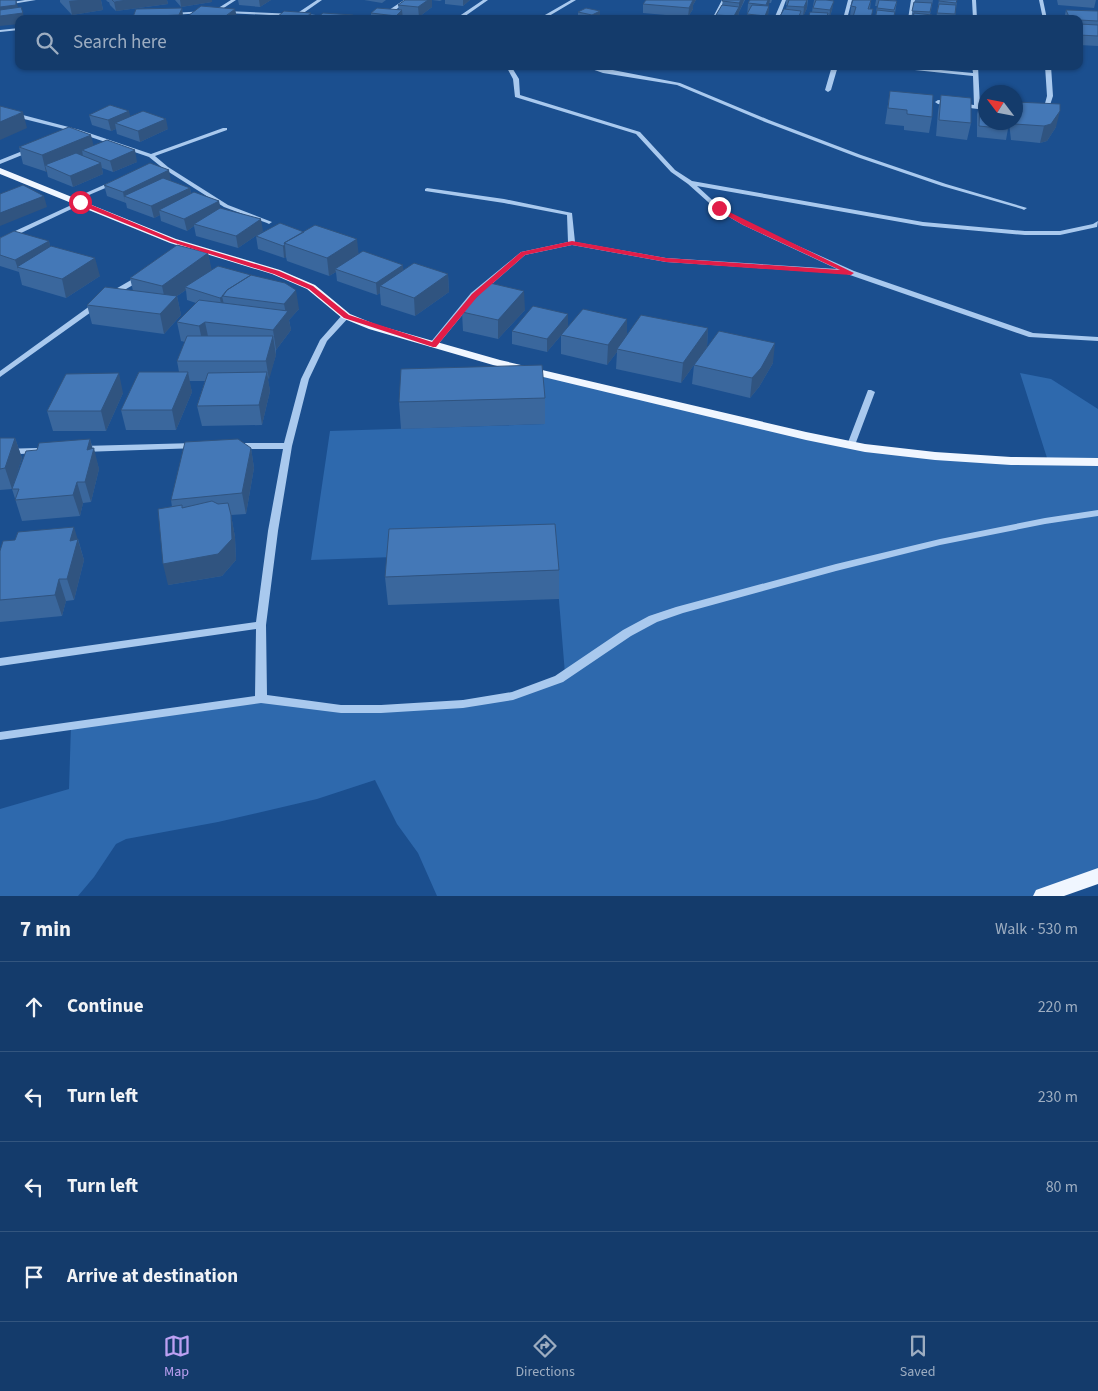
<!DOCTYPE html>
<meta charset="utf-8">
<style>
:root{--surface:#143b6b;--page:#1d4271;--text:#f1f3f6;--muted:#9dadc1;--line:#33557e;--accent:#bca0f2}
body{margin:0;font-family:"Source Sans 3",sans-serif;background:var(--page);color:var(--text)}
.compass{position:absolute;left:978px;top:85px;width:45px;height:45px;border-radius:50%;background:var(--surface);box-shadow:0 1px 4px #0004;rotate:302deg}
.stop{position:absolute;width:15px;height:15px;margin:-11px;border:4px solid #e11d48;border-radius:50%;background:#fff}
.stop.end{background:#e11d48;border-color:#fff;box-shadow:0 1px 5px #0008}
.list{margin:0;padding:0;list-style:none}
h2{display:flex;justify-content:space-between;align-items:center;height:65px;margin:0;padding:0 20px;font-size:21px}
h2 small{font-size:16px;font-weight:400;color:var(--muted)}
.list li{display:grid;grid-template-columns:32px 1fr auto;gap:15px;align-items:center;box-sizing:border-box;height:90px;padding:0 20px;border-top:1px solid var(--line)}
.list b{display:block;font-size:19px;white-space:nowrap}
.list em{font-size:16px;font-style:normal;color:var(--muted)}
.icon{flex:none;width:28px;height:28px;fill:none;stroke:currentColor;stroke-width:2;stroke-linecap:round;stroke-linejoin:round}
.map{position:relative;flex:none;width:1098px;height:896px;overflow:hidden}
.search{position:absolute;background:var(--surface);box-shadow:0 1px 4px #0004;left:15px;right:15px;top:15px;height:55px;display:flex;align-items:center;gap:12px;box-sizing:border-box;padding:0 18px;border-radius:10px;color:var(--muted);font-size:19px}
.sheet{height:425px;background:var(--surface)}
nav{display:flex;justify-content:space-around;align-items:center;box-sizing:border-box;height:70px;border-top:1px solid var(--line);background:var(--surface);font-size:14px;color:var(--muted)}
nav a{display:grid;justify-items:center;gap:2px}
nav .on{color:var(--accent)}
.map>svg:first-child{display:block}
</style>
<div class="map">
<svg width="1098" height="896" viewBox="0 0 1098 896">
<rect width="100%" height="100%" fill="#1b4f8f"/>
<!-- green -->
<path fill="#2e69ad" d="M505 364 865 448 1048 461 1020 373 1051 379 1098 409V876L1042 896H437L418 853 397 824 375 780 317 799 218 822 126 839 116 844 94 877 78 896H0V809L69 789 71 726 261 699 381 709 513 696 565 674 555 551 311 560 330 431 545 424Z"/>
<g fill="none" stroke-linecap="round" stroke-linejoin="round">
<!-- minor -->
<path fill="#a9c9ee" fill-rule="evenodd" d="M25 0H36L0 6V4Z
M231 0H236L216 13 212 12Z
M317 0H322L302 14 329 16H331V18L225 13 223 12 225 11 296 14Z
M404 0H409L387 16H383V14Z
M483 0H488L461 19H455Z
M571 0H576L544 19H538Z
M722 0H726L717 19H712Z
M782 0H786L779 19H774Z
M848 0H852L847 19H843Z
M911 0H915L912 19H908Z
M972 0H976L977 19H973Z
M1039 0H1043L1047 19H1043Z
M206 11V12L204 13 172 15 170 14 172 13Z
M146 15V16L144 17 105 19Z
M342 16 385 18 387 19 340 18V16Z
M19 28V30L0 32V30Z
M506 66H511L519 79 520 95 640 132 675 170 692 181 923 222 1025 231H1060L1093 224 1098 221 1097 227 1060 235H1025L923 226 697 186 721 208 747 223 854 271 1033 333 1098 337V341L1029 337 847 274 666 262 572 245 525 255 477 297 436 347H430L429 345 430 343 471 293 521 252 568 242 567 215 504 203 425 191V189L427 188 504 199 572 213 575 242 666 258 837 269 743 225 717 210 688 184 671 172 636 134 515 97 513 79Z
M583 66H592L680 83 769 120 861 155 946 184 1027 208 1024 210 1022 209 942 186 857 157 765 122 677 85 603 73Z
M832 66H838L831 90 828 92 825 90Z
M876 66H898L973 73 972 66H978L980 106H986V110L938 104 935 102 938 100 974 105 973 76Z
M1045 66H1051L1053 96 1049 108 1037 112H1016V108H1037L1044 107 1047 96Z
M0 109 80 130 151 154 223 128H227V130L155 156 168 167 228 205 272 222 269 224 267 223 224 207 164 169 149 157 76 132 0 113Z
M30 148 32 149V151L0 164V160Z
M115 180 118 182 117 183 75 201H71L70 200Z
M80 201 82 202V204L0 243V238Z
M138 276H141L145 278 114 296H111L107 294Z
M94 303H100L101 305 0 377V371Z
M343 314H349L350 316 327 341 309 379 292 446 278 531 266 625 267 695 341 705H381L463 700 512 692 555 676 623 630 649 616 676 607 836 564 940 539 1045 518 1098 510V516L1045 524 940 545 836 571 683 613 657 622 631 636 563 682 513 700 463 708 381 713H341L261 703 0 740V732L255 696 256 629 0 666V658L256 622 268 531 283 449H238L234 446 238 443H284L301 379 320 340Z
M868 390H871L875 392 855 445 854 447H848L847 445Z
M195 443 198 444 199 446 198 448 83 452 79 449 83 446Z
M37 448 40 449 41 451 40 453 0 455V449Z"/>
<!-- major -->
<path fill="#f0f6ff" fill-rule="evenodd" d="M0 168 176 239 280 270 315 285 350 314 377 325 500 360 806 432 865 444 935 452 1011 457 1098 458V466L1011 465 935 460 865 452 806 440 493 365 369 329 342 318 307 289 272 274 170 243 0 174Z
M1098 868V884L1064 896H1033L1036 890Z"/>
</g>
<!-- wall -->
<path fill="#3a679d" d="M60 0H101L103 10 72 15 60 2Z
M106 0H167L168 4 116 11 110 5 109 2H108Z
M175 0H212V2L181 7Z
M238 0H271L260 7 239 5Z
M364 0H386L382 3Z
M405 0H442L440 1 432 0V7L419 17 403 15V19H371V13L399 10 398 5Z
M445 0H470L463 6 445 4Z
M646 0H696L693 5V9L688 17 643 13V4Z
M723 0H745L739 12 738 16 737 19H716V15L722 5Z
M750 0H772L771 3H769L768 16 767 19H745L747 18 748 3Z
M786 0H808L807 8 803 17H800V19L786 9 787 5H786Z
M814 0H833L832 10 829 19H808L812 12Z
M852 0H871L870 9 872 19H852L853 16H850Z
M876 0H894L897 1 894 19H875L877 6H875Z
M915 0H933L930 15 931 19H911L914 2H915Z
M939 0H957L955 18 957 19H936Z
M1057 0H1096L1094 8 1058 5Z
M182 8 183 17V19H133V17Z
M235 9 236 19H189L188 16Z
M1066 10 1098 11V46L1079 45V19H1064Z
M600 11V15L594 19H588L578 17V12Z
M890 91 932 117 929 133 904 130V126L885 124Z
M941 95 971 123 967 140 936 136 938 111Z
M980 103 1008 129 1006 140 977 137V114Z
M89 115 168 129 140 142 117 134 116 129 111 131 92 125Z
M1009 122H1016L1056 127 1047 141 1040 143 1011 140Z
M94 145 137 162 113 172 102 168 103 174 73 187 48 177 47 172 23 164 19 147Z
M171 181 190 188 191 193 219 201 220 208 263 231 238 248 196 236 194 226 187 231 161 221 160 215 154 218 127 208 126 203 107 196 104 185Z
M256 236 359 254 403 270 448 274 449 292 415 316 381 305 380 293 377 295 337 281 336 272 329 276 287 261 286 257 284 258 258 249Z
M0 238 49 241 50 247 100 276 66 298 22 285 19 272 0 266Z
M208 253 211 270 299 309 289 320 291 330 276 350V355L268 380 270 391 262 425 202 426 197 406 205 381H189L192 392 176 430H126L121 410 179 372 177 361 185 342 181 341 177 322 196 303 187 300 186 290 177 296 181 315 164 334 92 324 87 305 133 291 130 278Z
M525 310 498 339 463 331 462 312Z
M568 314V327L547 352 512 344V331Z
M627 319V335L708 328 707 347 773 363 759 387 750 398 692 384 694 365 681 383 616 369 617 352 607 365 561 354V335Z
M123 393 106 431H53L47 411Z
M545 398V424L401 429 399 402Z
M0 438H15L22 458 12 489 0 490Z
M90 439 99 469 91 502 83 503 80 516 22 521 12 489 37 450Z
M251 448 254 468 246 514 231 515 235 537 236 560 222 576 168 585 172 507 171 500Z
M78 539 84 560 74 600 66 601 62 616 0 622V551Z
M559 570V599L388 605 385 577Z"/>
<!-- shaded-wall -->
<path fill="#305480" d="M16 0 18 7 23 13 24 19H19V24L0 26V7Z
M78 0H101L103 10 72 15 69 1Z
M127 0H167L168 4 116 11 114 2Z
M180 0H212V2L181 7Z
M259 0H271L260 7Z
M428 0H432V7L419 17 418 7Z
M463 0H470L463 6Z
M693 0H696L693 5V9L688 17 689 8Z
M741 0H744L743 3 739 12 738 16 737 19H734V16L739 7V3Z
M768 0H770L769 5 765 14 766 5Z
M807 0V8L803 17 804 7Z
M834 1 832 10 829 19 830 10Z
M769 6 768 16 767 19H764L765 16Z
M182 8 183 17V19H179V15Z
M235 9 237 18 223 19Z
M402 10 403 19H396V16Z
M600 11V15L594 19H592V15Z
M311 13 312 19H304Z
M129 111 132 122 115 123 116 129 111 131 108 120Z
M1060 111 1056 127 1047 141 1040 143 1044 126Z
M23 112 27 128 0 140V122Z
M166 119 168 129 140 142 138 131Z
M91 135 95 151 82 150 83 156 45 165 47 172H46L42 155Z
M135 150 137 162 113 172 110 161Z
M101 163 103 174 73 187 70 176Z
M169 170 171 181 124 196 125 203 123 192Z
M190 188 192 199 159 210 160 215 154 218 151 206Z
M44 196 47 207 0 226V213Z
M219 201 221 212 194 224V226L187 231 184 219Z
M261 219 263 231 238 248 236 236Z
M357 239 359 257 335 269 336 272 329 276 327 258Z
M49 241 52 254 17 267 19 272 15 260Z
M285 245 286 257 284 258 283 246Z
M208 253 212 271 185 287 186 290 177 296 181 315 164 334 160 314 166 305 162 286Z
M95 258 100 276 66 298 62 279Z
M403 265 404 277 380 286V293L377 295 376 283Z
M448 274 449 292 415 316 414 298Z
M296 290 299 309 289 320 291 330 276 350 273 330 286 314 284 304Z
M524 291 525 310 498 339V320Z
M222 296 225 309 222 311 220 298Z
M568 314V327L547 352V339Z
M627 319V338L617 349V352L607 365 608 345Z
M205 322 209 341 203 345 199 326Z
M708 328 707 347 681 383 683 363Z
M273 336 276 355 269 380 266 361Z
M775 343 773 363 759 387 750 398 752 378Z
M188 372 192 392 176 430 172 410Z
M267 372 270 391 262 425 259 405Z
M119 373 123 393 106 431 101 411Z
M15 438 22 458 12 489 5 468Z
M90 439 93 451 94 448 99 469 91 502 85 482 87 450Z
M251 448 254 468 246 514 242 493Z
M77 482 83 503 80 516 73 495Z
M231 515 235 537 236 560 222 576 168 585 163 564Z
M74 527 84 560 74 600 67 579 70 541Z
M59 579 66 601 62 616 55 595Z"/>
<!-- building -->
<path fill="#4478b7" stroke="#305480" d="M0 0H16V5L0 7Z
M112 0H127L114 2Z
M405 0H428L418 7 398 5Z
M646 0H693L689 8 643 4Z
M723 0H741L739 3 722 1Z
M750 0H768L766 5 748 3Z
M789 0H807L804 7 787 6Z
M816 0H826L834 1 830 10 813 8Z
M853 0H871L868 9H873L871 18 853 17 856 7 851 6Z
M879 0 897 1 894 10 877 8Z
M939 0H957L956 3 939 1Z
M914 2 932 3 930 12 912 11Z
M939 4 956 5 955 14 937 13Z
M722 5 739 7 734 16 716 15Z
M752 5 769 6 765 16 747 14Z
M201 6 235 9 223 18 188 16Z
M21 7 23 13 0 16V10Z
M182 8 179 15 133 17 136 9Z
M377 8 402 10 396 16 371 13Z
M586 8 600 11 592 15 578 12Z
M784 9 801 11 798 19 779 18Z
M877 10 895 12 893 19H875Z
M1066 10 1098 11V21L1079 20V19H1070Z
M284 11 311 13 304 19H275Z
M810 12 828 13 826 19H808Z
M323 13 353 15 348 19H316Z
M914 13 932 15 931 19H913Z
M719 16 737 18 736 19H717Z
M939 16 957 18V19H938Z
M568 17 580 19H558Z
M599 17 619 19H598Z
M746 17 759 19H745Z
M176 18 175 19H141Z
M423 18 446 19H423Z
M1079 24 1098 25V36L1079 35Z
M890 91 933 95 932 117 907 114V110L888 108Z
M941 95 971 98V123L939 120Z
M1016 102 1060 104V111L1051 124 1044 126 1015 124V122H1016Z
M980 103 986 104V122H1008V129L979 126Z
M110 105 129 111 108 120 89 115Z
M0 106 23 112 0 122Z
M143 111 166 119 138 131 115 123Z
M69 127 91 135 42 155 19 147Z
M107 140 135 150 110 161 82 150Z
M76 153 101 163 70 176 45 165Z
M150 163 169 170 123 192 104 185Z
M163 178 190 188 151 206 124 196Z
M23 185 44 196 0 213V194Z
M194 192 219 201 184 219 159 210Z
M220 208 261 219 236 236 194 224Z
M280 223 304 232 284 243 285 245 283 246 256 236Z
M315 225 357 239 327 258 284 243Z
M14 231 49 241 15 260 0 255V238Z
M177 245 208 253 162 286 130 278Z
M51 246 95 258 62 279 17 267Z
M363 251 403 265 376 283 335 269Z
M414 263 448 274 414 298 380 286Z
M218 266 251 275 227 290 223 296 220 298 185 287Z
M251 275 285 283 296 290 284 304 222 296 227 290Z
M490 283 524 291 498 320 462 312Z
M105 287 177 296 160 314 87 305Z
M199 300 288 311 273 330 205 322 199 326 177 322Z
M533 306 568 314 547 339 512 331Z
M583 309 627 319 608 345 561 335Z
M641 315 708 328 683 363 617 349Z
M719 331 775 343 761 368 752 378 694 365Z
M187 336H273L266 361H177Z
M542 365 545 398 399 402 401 369Z
M139 372H188L172 410H121Z
M267 372 259 405 197 406 208 373Z
M119 373 101 411H47L66 374Z
M0 438H15L5 468 0 469Z
M90 439 87 450 94 448 85 482H77L73 495 15 500 19 489H12L26 451 37 450 39 443Z
M238 439 251 448 242 493 171 500 185 442Z
M212 501 218 504 228 503 231 515 232 539 218 554 163 564 158 509 182 505V508Z
M555 524 559 570 385 577 389 529Z
M74 527 70 541 78 539 67 579H59L55 595 0 600V551L3 541 15 540 18 532Z"/>
<!-- route -->
<path fill="#e11d48" d="M78 201H82L175 240 279 271 313 286 349 315 432 342 472 294 521 252 572 241 666 258 840 270 743 225 717 210 719 207 854 273 851 275 666 262 572 245 525 255 477 297 436 347H433L344 318 309 289 274 274 171 242 78 204Z"/>
</svg>
<svg class="compass" viewBox="-18 -18 36 36"><path d="M0-13l5 13h-10z" fill="#e53935"/><path d="M0 13l5-13h-10z" fill="#9dadc1"/></svg>
<div class="stop" style="left:80px;top:202px"></div>
<div class="stop end" style="left:719px;top:208px"></div>
<div class="search"><svg class="icon" aria-label="search" viewBox="0 0 24 24"><circle cx="10" cy="10" r="6"/><path d="M15 15l6 6"/></svg>Search here</div>
</div>
<section class="sheet">
<h2>7 min<small>Walk · 530 m</small></h2>
<ul class="list">
<li><svg class="icon" aria-label="ahead" viewBox="0 0 24 24"><path d="M12 20V5M6 11l6-6 6 6"/></svg><div><b>Continue</b></div><em>220 m</em></li>
<li><svg class="icon" aria-label="left" viewBox="0 0 24 24"><path d="M17 20v-9H6M10 6l-5 5 5 5"/></svg><div><b>Turn left</b></div><em>230 m</em></li>
<li><svg class="icon" aria-label="left" viewBox="0 0 24 24"><path d="M17 20v-9H6M10 6l-5 5 5 5"/></svg><div><b>Turn left</b></div><em>80 m</em></li>
<li><svg class="icon" aria-label="arrive" viewBox="0 0 24 24"><path d="M6 21V4h12l-3 4 3 4H6"/></svg><div><b>Arrive at destination</b></div></li>
</ul>
</section>
<nav>
<a class="on"><svg class="icon" aria-label="map" viewBox="0 0 24 24"><path d="M3 6l6-2 6 2 6-2v14l-6 2-6-2-6 2zM9 4v14M15 6v14"/></svg>Map</a>
<a><svg class="icon" aria-label="directions" viewBox="0 0 24 24"><path d="M12 3l9 9-9 9-9-9zM9 14v-3h6M13 9l2 2-2 2"/></svg>Directions</a>
<a><svg class="icon" aria-label="saved" viewBox="0 0 24 24"><path d="M7 4h10v16l-5-4-5 4z"/></svg>Saved</a>
</nav>
